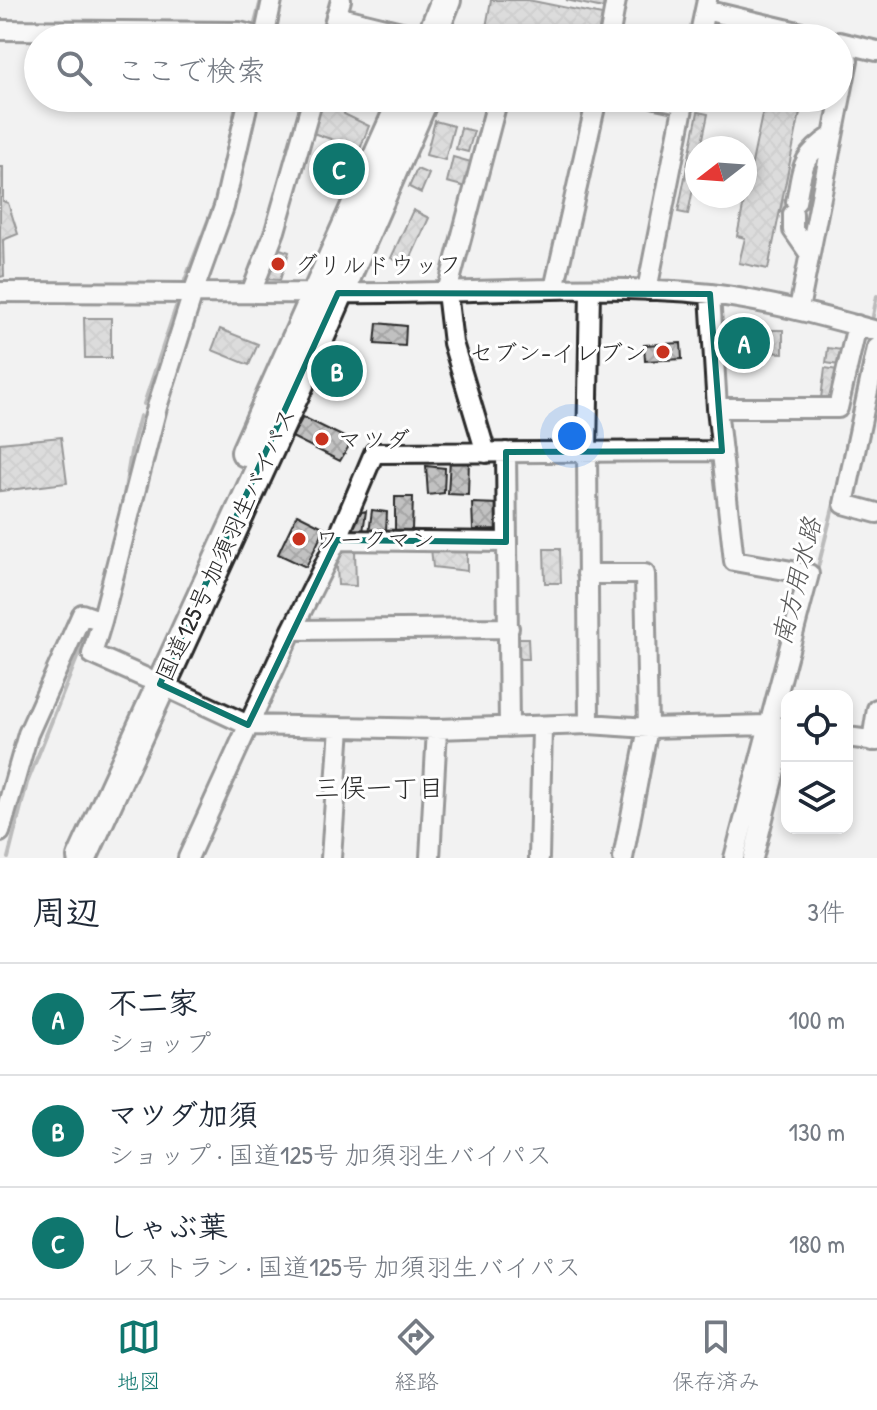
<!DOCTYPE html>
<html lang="ja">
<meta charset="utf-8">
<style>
:root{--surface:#fff;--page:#f2f2f3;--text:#1f2937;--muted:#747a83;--line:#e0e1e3;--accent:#0f766e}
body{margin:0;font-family:"Patrick Hand","Klee One",sans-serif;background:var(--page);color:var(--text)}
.controls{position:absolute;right:24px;bottom:24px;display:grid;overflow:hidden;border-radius:16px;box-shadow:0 4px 12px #0003}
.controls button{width:72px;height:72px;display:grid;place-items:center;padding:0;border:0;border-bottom:2px solid var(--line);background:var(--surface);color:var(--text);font:40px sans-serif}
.compass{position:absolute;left:685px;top:136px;width:72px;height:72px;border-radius:50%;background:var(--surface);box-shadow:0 4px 12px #0003;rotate:253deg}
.you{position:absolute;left:572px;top:436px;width:28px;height:28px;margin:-20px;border:6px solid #fff;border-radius:50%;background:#1a73e8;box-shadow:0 0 0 12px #1a73e833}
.badge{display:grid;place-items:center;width:52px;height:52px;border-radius:50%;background:var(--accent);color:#fff;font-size:26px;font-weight:700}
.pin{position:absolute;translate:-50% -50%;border:4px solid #fff;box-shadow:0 2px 8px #0006}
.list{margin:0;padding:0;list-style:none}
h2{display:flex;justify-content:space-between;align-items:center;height:104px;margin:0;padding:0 32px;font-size:34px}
h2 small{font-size:26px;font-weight:400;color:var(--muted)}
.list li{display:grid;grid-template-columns:52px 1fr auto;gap:24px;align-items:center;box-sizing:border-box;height:112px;padding:0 32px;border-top:2px solid var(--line)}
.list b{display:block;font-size:30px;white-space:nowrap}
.list p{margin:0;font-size:26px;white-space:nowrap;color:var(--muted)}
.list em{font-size:26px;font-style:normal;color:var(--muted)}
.icon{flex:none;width:44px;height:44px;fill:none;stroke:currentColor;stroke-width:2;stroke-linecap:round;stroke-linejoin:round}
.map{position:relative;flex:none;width:877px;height:858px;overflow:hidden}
.search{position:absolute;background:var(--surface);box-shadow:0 4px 12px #0003;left:24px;right:24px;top:24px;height:88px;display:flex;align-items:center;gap:20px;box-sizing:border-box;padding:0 28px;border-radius:44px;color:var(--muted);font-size:30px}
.sheet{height:440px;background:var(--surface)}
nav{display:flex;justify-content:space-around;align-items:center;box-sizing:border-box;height:112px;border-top:2px solid var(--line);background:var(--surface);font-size:22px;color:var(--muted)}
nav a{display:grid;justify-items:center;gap:4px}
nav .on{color:var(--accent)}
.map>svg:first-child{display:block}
</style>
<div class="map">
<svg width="877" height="858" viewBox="0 0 877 858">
<defs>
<pattern id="building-cross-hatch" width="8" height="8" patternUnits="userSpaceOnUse" patternTransform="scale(2)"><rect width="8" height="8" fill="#c1c1c1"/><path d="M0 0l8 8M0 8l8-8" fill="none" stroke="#a6a6a6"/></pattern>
</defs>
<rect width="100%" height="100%" fill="#f2f2f2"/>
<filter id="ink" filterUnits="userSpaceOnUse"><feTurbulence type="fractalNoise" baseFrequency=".0125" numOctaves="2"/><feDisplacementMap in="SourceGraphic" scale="16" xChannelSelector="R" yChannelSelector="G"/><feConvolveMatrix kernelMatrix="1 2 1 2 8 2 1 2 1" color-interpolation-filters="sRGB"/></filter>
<g filter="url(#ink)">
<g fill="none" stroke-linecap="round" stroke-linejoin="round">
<!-- stream -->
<path stroke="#787878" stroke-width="4" d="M254 27 261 0
M234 116 237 98
M225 163 232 128
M185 280 216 200
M873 316 877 296
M144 404 176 307
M837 490 868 343
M122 507 132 446 140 416
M816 575 836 496
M8 858 27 783 91 623"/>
</g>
<!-- building -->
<path fill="url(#building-cross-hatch)" stroke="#2b2b2b" stroke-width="2" d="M491 0H528L602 15 597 38H484Z
M566 0H604L603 8Z
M324 98 346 104 344 114 369 126 360 149 313 133Z
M774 98H803L768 269 739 263 745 238 737 236 765 100 773 102Z
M698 112 708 114 701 148H697V169L688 214 678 212Z
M435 121 454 126 445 160 426 155Z
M461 128 474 131 468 152 456 149Z
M332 143 358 153 343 189 317 178Z
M453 157 471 162 466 187 447 182Z
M0 167H3V201L8 203 18 234 3 240 4 276 0 277Z
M417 169 429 174 421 193 409 187Z
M783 199 803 204 800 216 780 211Z
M413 210 429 218 407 266 391 258Z
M274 247 289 252 280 280 264 279Z
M84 318H111V358H85Z
M377 323 406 326 405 346 375 344Z
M220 329 258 344 249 365 212 350Z
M764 330H783V353L764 352Z
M728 332H759V353H728Z
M681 343 682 359 645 361 644 345Z
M828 348 842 350 839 365 826 363Z
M345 363 356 367 351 385 339 381Z
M825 368 838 370 834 400 821 398Z
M303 417 352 441 340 461 292 437Z
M61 437 67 483 0 491V443Z
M450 459 469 460 468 495 448 494Z
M426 466 445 468 444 493 428 495Z
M395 497H413L412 530H395Z
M472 503 499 504 497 529 473 530Z
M372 510 387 512 386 531 369 533Z
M366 511 363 532 347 530 349 515Z
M297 514 325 528 306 567 278 554Z
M431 548 467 551V571L433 567Z
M544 549H560L561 583H545Z
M355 550 356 586 338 585 336 551Z
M518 638H528L529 659H519Z"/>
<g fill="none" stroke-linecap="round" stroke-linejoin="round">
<!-- minor casing -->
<g stroke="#2b2b2b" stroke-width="24">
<path id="minor" d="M705 10 823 38
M336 16 425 38
M0 30 240 32 262 38
M264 38 272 0
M330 38 341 0
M609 38 616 0
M699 38 707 0
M839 42 877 51
M656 98 684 104
M796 202C803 167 800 157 832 136
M793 214V230L809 253
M554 289 597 98
M647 290 685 98
M0 292C130 292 259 294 389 293 496 292 604 283 711 294 768 301 822 316 877 331
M251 293 275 231 313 98
M710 294 717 408 734 561 809 574 734 858
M799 309 848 60
M877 348 844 504 877 513
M717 408H838L857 325
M506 452 509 727
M486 453 453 343 447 292 498 98
M337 540 506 542
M587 574H645L648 728 623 858
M292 630 509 628
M146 678 92 654 102 621 157 407 193 293 224 207 249 98
M160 684 248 725 340 727
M589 724 587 451 590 290
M847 737 877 741
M872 741 877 709
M0 832 28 734 82 614 102 621
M188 858 292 630 337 540 374 453 722 451
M331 858 340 727 437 729 589 724 648 728 768 725 787 728
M430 858 437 729
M539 858 542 728
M753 858 786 727"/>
</g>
<!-- highway casing -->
<g stroke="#2b2b2b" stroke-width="34">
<path id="highway" d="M431 38 446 0
M246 452 402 103
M82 858 301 380 424 98"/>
</g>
<!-- minor -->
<use href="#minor" stroke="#fff" stroke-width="18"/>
<!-- highway -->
<use href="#highway" stroke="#fff" stroke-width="28"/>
</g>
</g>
<!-- marked area -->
<path d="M0 0H877V858H0ZM338 293 710 294 722 451 506 452V542L337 540 248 725 160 684Z" fill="#f2f2f2" fill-opacity=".55" fill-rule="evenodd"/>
<path fill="none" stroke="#0f766e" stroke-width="6" stroke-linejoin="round" d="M338 293 710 294 722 451 506 452V542L337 540 248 725 160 684Z"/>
<!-- markers -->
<g fill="#c8321e" stroke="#fff" stroke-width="3">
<circle cx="278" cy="264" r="8"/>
<circle cx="663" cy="352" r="8"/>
<circle cx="322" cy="439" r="8"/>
<circle cx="299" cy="539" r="8"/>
</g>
<g text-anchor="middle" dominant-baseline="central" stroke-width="6" stroke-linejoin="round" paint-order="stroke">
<!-- poi labels -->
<g font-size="24" fill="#2b2b2b" stroke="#fff" text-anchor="start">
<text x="294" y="264">グリルドウッフ</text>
<text x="647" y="352" text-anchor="end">セブン-イレブン</text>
<text x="338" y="439">マツダ</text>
<text x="315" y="539">ワークマン</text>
</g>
<!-- street labels -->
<g font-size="24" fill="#2b2b2b" stroke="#fff">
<text transform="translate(225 544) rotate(-65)">国道125号 加須羽生バイパス</text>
</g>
<!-- water labels -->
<g font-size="26" font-style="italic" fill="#585858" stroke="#fff">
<text transform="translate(796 581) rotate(-76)">南方用水路</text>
</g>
<!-- neighbourhood labels -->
<g font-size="26" fill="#2b2b2b" stroke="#fff">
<text x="379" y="787">三俣一丁目</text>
</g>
</g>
</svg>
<div class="controls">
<button><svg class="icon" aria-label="locate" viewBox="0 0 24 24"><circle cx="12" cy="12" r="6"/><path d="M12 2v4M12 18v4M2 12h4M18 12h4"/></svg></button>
<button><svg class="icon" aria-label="layers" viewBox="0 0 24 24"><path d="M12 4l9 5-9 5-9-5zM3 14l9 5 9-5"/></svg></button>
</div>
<svg class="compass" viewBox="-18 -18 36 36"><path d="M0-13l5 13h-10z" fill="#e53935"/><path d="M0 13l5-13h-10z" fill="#747a83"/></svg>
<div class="you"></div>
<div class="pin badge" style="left:744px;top:343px">A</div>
<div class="pin badge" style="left:337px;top:371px">B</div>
<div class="pin badge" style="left:339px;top:169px">C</div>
<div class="search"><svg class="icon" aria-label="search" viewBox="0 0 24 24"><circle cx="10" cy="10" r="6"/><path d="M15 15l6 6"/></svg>ここで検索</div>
</div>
<section class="sheet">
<h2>周辺<small>3件</small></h2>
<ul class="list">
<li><span class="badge">A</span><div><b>不二家</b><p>ショップ</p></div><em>100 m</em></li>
<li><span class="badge">B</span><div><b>マツダ加須</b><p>ショップ · 国道125号 加須羽生バイパス</p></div><em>130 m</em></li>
<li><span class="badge">C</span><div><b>しゃぶ葉</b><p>レストラン · 国道125号 加須羽生バイパス</p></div><em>180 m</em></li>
</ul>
</section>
<nav>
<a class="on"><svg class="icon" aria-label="map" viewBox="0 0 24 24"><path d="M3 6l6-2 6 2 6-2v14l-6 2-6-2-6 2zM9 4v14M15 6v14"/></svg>地図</a>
<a><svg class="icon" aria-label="directions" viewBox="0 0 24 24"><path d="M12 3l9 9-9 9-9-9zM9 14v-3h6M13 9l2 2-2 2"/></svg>経路</a>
<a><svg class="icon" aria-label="saved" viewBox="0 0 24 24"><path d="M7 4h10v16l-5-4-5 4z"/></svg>保存済み</a>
</nav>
